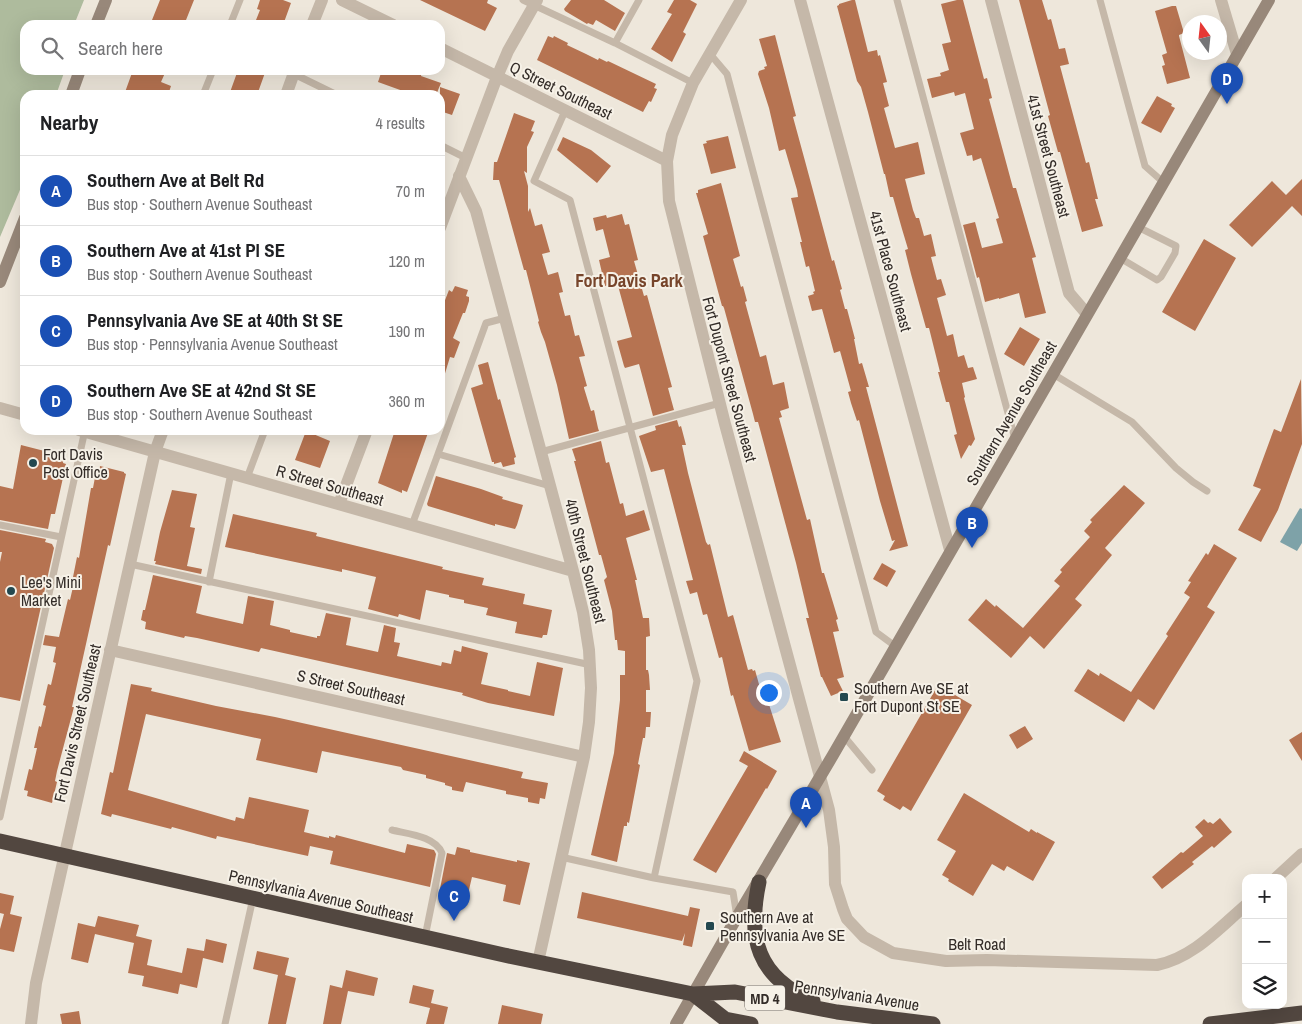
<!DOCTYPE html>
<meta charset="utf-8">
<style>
:root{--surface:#fff;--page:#f2f2f2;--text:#202124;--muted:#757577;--line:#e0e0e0;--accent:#23484f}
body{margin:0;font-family:"Archivo Narrow",sans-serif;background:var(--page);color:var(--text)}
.controls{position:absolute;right:15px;bottom:15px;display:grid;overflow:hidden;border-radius:10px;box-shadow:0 5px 20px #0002}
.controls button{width:45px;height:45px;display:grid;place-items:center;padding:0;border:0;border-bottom:1px solid var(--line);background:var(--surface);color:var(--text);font:25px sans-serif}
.compass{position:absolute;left:1182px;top:15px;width:45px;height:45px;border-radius:50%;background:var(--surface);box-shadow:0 5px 20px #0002;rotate:345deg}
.you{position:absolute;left:768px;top:692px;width:18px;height:18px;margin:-12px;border:4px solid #fff;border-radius:50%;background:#1a73e8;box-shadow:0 0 0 8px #1a73e833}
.badge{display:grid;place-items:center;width:32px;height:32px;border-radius:50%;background:var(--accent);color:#fff;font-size:16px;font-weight:700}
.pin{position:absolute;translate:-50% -41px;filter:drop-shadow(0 1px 2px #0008)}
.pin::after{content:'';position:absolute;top:26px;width:18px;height:15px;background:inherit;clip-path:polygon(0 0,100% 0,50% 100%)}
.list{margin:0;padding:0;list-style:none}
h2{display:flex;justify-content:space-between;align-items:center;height:65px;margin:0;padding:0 20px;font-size:21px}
h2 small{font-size:16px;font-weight:400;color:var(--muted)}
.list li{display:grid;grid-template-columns:32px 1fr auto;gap:15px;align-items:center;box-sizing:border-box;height:70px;padding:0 20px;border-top:1px solid var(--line)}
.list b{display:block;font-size:19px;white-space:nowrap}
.list p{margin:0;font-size:16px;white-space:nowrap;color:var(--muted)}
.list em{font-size:16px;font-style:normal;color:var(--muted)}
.icon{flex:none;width:28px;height:28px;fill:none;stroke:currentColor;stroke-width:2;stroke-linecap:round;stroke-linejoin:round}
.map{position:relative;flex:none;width:1302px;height:1024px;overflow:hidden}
.search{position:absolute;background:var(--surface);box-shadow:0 5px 20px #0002;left:20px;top:20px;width:425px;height:55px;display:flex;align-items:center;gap:12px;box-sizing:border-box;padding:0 18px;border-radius:15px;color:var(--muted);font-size:19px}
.panel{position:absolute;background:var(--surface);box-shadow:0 5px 20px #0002;left:20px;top:90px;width:425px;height:345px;border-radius:15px}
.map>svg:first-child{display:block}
</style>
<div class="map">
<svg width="1302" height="1024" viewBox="0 0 1302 1024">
<rect width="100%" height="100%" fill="#eee7db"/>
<!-- green -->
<path fill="#aebb9d" d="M0 0H84L74 25H25V70H65L56 95H25V178L0 237Z"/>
<!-- water -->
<path fill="#7ea2a8" d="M1300 508 1302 509V543L1297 551 1280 542Z"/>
<!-- building -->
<path fill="#b67351" d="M160 0H194L184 25H150Z
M260 0H283L291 3 283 25H254L260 10 257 9Z
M420 0H488L487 3 497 8 485 31Z
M571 0H604L625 13 615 31 596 20 593 25 588 23 587 24 565 11 564 9Z
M674 0H690L697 4 683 32 686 34 672 62 651 49 672 14 667 12Z
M852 0H855L868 52 877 50 878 56 880 55 887 82 883 83 889 106 884 108 895 148 918 142 925 174 905 179 913 210 916 218H919L924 236 931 234 936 256 931 257 937 280 941 279 946 295 937 298 947 336 953 334 958 357 964 355 968 368 973 367 977 379 962 383 965 397 964 398 975 439 971 446 969 445 961 459 954 435 957 434 949 402H946L938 372H940L929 328H926L911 274 905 250 908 249 902 229 893 197H890L885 174H884L868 112 861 87 857 81 837 6 839 5V4Z
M957 0H963L984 79 987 78 992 98 989 99 1013 188H1016L1036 257 1032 258 1046 313 1025 318 1019 293 999 299V298L985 302 979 277 977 278 963 225 975 222 982 248 1003 243 996 219 999 218 981 158 973 161 972 155 967 156 960 133 974 129 965 93 955 96 954 92 932 98 927 79 941 76 940 73 949 70 942 44 951 42 941 4Z
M1019 0H1042L1048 20 1051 19 1059 49 1065 48 1069 64 1060 66 1086 163 1089 162 1098 199H1095L1103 226 1082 232 1060 152H1058L1048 116 1050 115Z
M1172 6H1176L1184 33 1179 35V36L1190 78 1167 84 1162 66 1165 65 1162 55 1167 53 1155 11Z
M775 35 796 116 793 117 805 161 832 261 834 260 842 289 840 290 845 309H847L855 339H854L859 364 862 363 869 387H866L908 546 889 551 895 540 892 541 880 501 859 420 857 421 851 403 848 392 851 391 840 351 834 353 822 309 812 311 808 296 814 294 813 292 815 291 809 266 806 267 800 242H802L791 198 798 197 797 190 785 149 779 151 769 108 758 74 759 71 765 69 764 67 767 66 759 39Z
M548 36 553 38 554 36 568 43 567 45 586 54 598 60 599 58 607 62 608 61 656 84 654 88 657 89 651 102 649 101 643 112 537 60Z
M133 70H158L165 73 161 82 171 86 168 95H124Z
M238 70H266L257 95H229Z
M382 70H422L421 76 441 83 436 95H414L378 82Z
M440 87 460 94 452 115 440 111Z
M1157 96 1172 104 1171 106 1175 108 1161 133 1141 123Z
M514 113 535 121 531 131 534 132 527 147V173L524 171 528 186V212L530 208 535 226 542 224 550 252 542 254 548 275 558 272 563 292 559 293 565 316 570 315 575 336 579 335 585 356 579 357 587 386 584 387V388L591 411 594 410 598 428 599 431 569 439 557 385 545 342 541 332 538 322 539 321 526 270H524L499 180H493L494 162H497Z
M728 136 736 168 711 174 703 144 707 143 706 141Z
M563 137 591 150 611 166 597 183 557 150Z
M1302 179V216L1292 206 1252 247 1229 225 1272 181 1286 195Z
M721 183 740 256 733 259 741 287 743 286 747 301 745 302 760 357 766 355 773 385 784 382 789 408 780 411 782 417 779 418 807 520 810 519 822 573H824L838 619 836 620 839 631 833 632 844 677 837 679 843 691 831 696 822 677H821L806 618H809L796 563 758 422H755L753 414 724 308 723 306H722L703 236 708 234 696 193H698V190Z
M622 214 625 225 629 224 638 260 634 261 644 296 647 295 672 387 668 388 674 410 653 416 639 364 625 368 624 366 617 341 632 337 617 282 605 286 599 260 610 257 603 229 596 231 593 218 606 215 607 218Z
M1204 239 1236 258 1195 331 1162 312Z
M455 286 468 290 466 296 469 297V301L465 313H463L453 338 460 342 454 358 450 357 443 380 440 379V313L449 290 452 292Z
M1020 327 1040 339 1024 366 1004 354Z
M488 362 498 400 500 399 516 457 514 458 515 464 503 467 501 462 494 464V462H492L471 388 483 384 478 365Z
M1301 379 1302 444 1278 510 1261 542 1238 530 1261 489 1253 486 1274 429 1281 432Z
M677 420 679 427 681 426 686 445H682L688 473 706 542 708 545 710 544 728 617 733 615 748 670 752 669 753 671 755 670 762 695H766L781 742 749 751 733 695 731 696 722 657 719 658 707 614 703 615 697 592 690 594 686 581 693 580 664 469 651 472 639 436 656 430 655 426Z
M395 430H429L407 492 402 490V493L378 483Z
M306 431 330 441 320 468 295 460Z
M601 441 606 463 609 462 620 504 623 503 626 516 644 510 650 530 626 538 637 580H635L643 618H649L650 636 646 637V670H648L649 675 650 690H646V712H651L650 727H646L645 738H643L638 764 640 765 629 823 627 822V826H624L617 862 591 855 614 753 620 700V675H625V651L618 650 617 640H615L612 611 604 580 607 577 601 555H599L574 461H576L572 449Z
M21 445 64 456 63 463 66 464 55 514H51L48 529 0 520V486L13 489Z
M100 466 124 472V473L126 474 110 546 108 545 72 707H74L57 771 55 781 57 782 52 803 27 796 28 791 24 790 29 769 32 770 37 748H34L39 726 41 727 46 706 43 705 48 684 51 685 56 663 53 662 56 647 43 645 45 635 59 637 68 599 70 600 75 578 73 577 77 557 79 558 91 488H93L96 472 99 473Z
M436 476 481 489 503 497 502 499 523 505 517 525 515 529 495 524V526L428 506 427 504Z
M1124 485 1145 503 1105 548 1112 555 1075 599 1082 605 1044 649 1030 636 1011 658 968 620 986 599 995 607 996 605 1023 628 1060 586 1054 581 1062 572 1060 570 1090 537 1084 531 1092 522 1090 520Z
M172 490 197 494 190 527 195 528 187 566 202 569 201 574 155 564 156 561H154L160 532Z
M233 514 317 533 316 536 443 567 442 569 484 578 482 585 525 594 523 604 552 610 547 635H543L542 638 515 633 517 622 486 615 488 608 464 603V600L449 597V595L426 590 420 620 399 614 398 617 368 609 376 577 342 569V572L225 547Z
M0 530 46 539 45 542 52 544 54 548 20 701 0 697V562L2 552H0Z
M1214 544 1237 558 1207 607 1215 612 1154 710 1138 699 1124 722 1074 691 1088 669 1099 676 1100 673 1131 692 1168 636 1166 634 1190 597 1184 593 1191 582 1188 581 1206 553 1208 555Z
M882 563 896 571 887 587 873 579Z
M153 575 202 586 196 613 203 615 243 624 248 596 274 601 270 625 290 630V632L317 638V636H320L326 613 351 618 346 645 378 652 384 625 396 628 394 642 400 643 397 656 441 666 442 662 451 664 454 650 461 652 462 646 488 653 481 684 508 690V691L530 696 537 662 563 668 554 716 488 703 462 695 463 693 261 648 259 652 197 638 185 636 184 638 145 629 146 622 141 620 143 610H145Z
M131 684 152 688 151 691 216 706 275 717 523 772 521 778 548 783 545 799 540 798 539 804 528 802V798L506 794V791L466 782 463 792 452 790V787L445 785V783L426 778V775L403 770 401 767 322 751 317 773 256 760 261 739 146 714 128 790 235 821 236 817 244 819 249 797 309 810 304 832 329 838V836L335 838 336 835 405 853 407 844 434 850 436 854 430 887 330 864 333 851 310 846 308 856 217 836 216 839 172 827 171 829 112 814 111 817 101 814 110 772 113 773Z
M938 685 972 705 911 811 903 806 900 810 883 800 885 796 877 791Z
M1025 726 1033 739 1017 749 1009 735Z
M1302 732V761L1289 740Z
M744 751 777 771 767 789 766 788 716 873 693 860 748 766 739 761Z
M964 793 1029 832 1031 829 1037 833V832L1055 842 1033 881 1007 866 1004 871 992 864 973 896 948 881 949 879 942 875 956 851 937 840Z
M1220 818 1232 832 1214 848 1212 846 1192 862 1194 864 1162 889 1152 877 1181 852 1183 853 1203 836 1195 827 1204 819 1208 823 1210 822 1213 824Z
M457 847 470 850V852L517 862V860L530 863 520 905 503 901 506 885 472 877 468 894 440 889 447 853 455 855Z
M582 892 688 916 690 907 700 909 692 947 683 945 685 933 682 941 577 918Z
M0 893 14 896 10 914 22 917 14 952 0 949V929L4 914 0 913Z
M98 916 139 925 136 936 152 940 147 965 182 973 187 948 204 951 206 939 227 944 223 963 203 958 197 988 180 984 178 994 142 986 144 976 128 973 134 943 95 934 88 963 71 959 78 923 95 927Z
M257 951 289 958 285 975 296 978 286 1024H268L278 975 253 969Z
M346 970 378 978 374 996 348 991 341 1024H323L330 985 342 988Z
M413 985 434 990 431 1003 448 1007 444 1024H426L430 1008 409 1003Z
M502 1005 543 1014 541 1024H498Z
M79 1011 81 1024H62L60 1014Z"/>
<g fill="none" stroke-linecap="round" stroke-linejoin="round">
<!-- lane -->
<path stroke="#c5b8a9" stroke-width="7" d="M523 0 615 43 693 83
M897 0 1015 439
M1100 0 1145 166 1163 182
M230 25 240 0
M615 43 639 0
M710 54 727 74 876 632 895 646
M294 74 337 95
M203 95 213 70
M565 111 534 181 570 200 697 681 654 878
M440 145 466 158
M1120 258 1157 280 1161 277 1175 253 1176 246 1138 227
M1053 374 1132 422 1176 468 1193 482 1207 491
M541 452 720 403
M438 454 550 486
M247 478 265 430
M0 525 61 537
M412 525 486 323 505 318
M130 564 591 665
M209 582 231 473
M843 735 872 770
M0 817 85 430
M392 830C408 834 435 836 442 853L425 937
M561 857 654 878 733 892 737 917
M225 1024 253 898"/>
<!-- street -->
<path stroke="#c5b8a9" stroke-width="12" d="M342 0 393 25
M741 0 693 83 672 135 667 161 669 201 725 424 829 810 834 847 835 884 843 909 847 919 864 937 893 953 946 961 987 960 1157 965C1193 958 1219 928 1246 905
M800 0 950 550
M991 0 1069 293 1087 314
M1221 0 1237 54
M312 25 322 0
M440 48 667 161
M286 95 295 70
M459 176 476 211 573 571 583 612 589 650 591 688 589 722 584 757 538 962
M440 228 497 77 508 51 537 0
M0 408 25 415
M79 430 573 571
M339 504 367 430
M110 650 584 757
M1276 878 1302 854
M31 1024 36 983 155 452 163 430"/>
<!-- secondary -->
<path stroke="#98887a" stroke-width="12" d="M96 25 106 0
M71 95 80 70
M0 282 25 218
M676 1024 737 917 833 755 1269 0"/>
<!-- highway -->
<path stroke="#524740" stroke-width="15" d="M0 841 504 955 693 994 735 992 837 1012 933 1024
M759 882C747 938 757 977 813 1001
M693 994 725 1019 751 1024
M1210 1024 1302 1013"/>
</g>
<!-- markers -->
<g fill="#23484f" stroke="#f6f1e7" stroke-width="2">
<circle cx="33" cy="463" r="5"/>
<circle cx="11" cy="591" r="5"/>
<rect x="839" y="692" width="10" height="10" rx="2.5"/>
<rect x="705" y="921" width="10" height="10" rx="2.5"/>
</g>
<g text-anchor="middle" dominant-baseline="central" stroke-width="4" stroke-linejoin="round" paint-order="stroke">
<!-- shield labels -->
<rect fill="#f6f1e7" stroke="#6e6761" stroke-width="1" x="745" y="985.5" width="40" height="25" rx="4"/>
<g font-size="15" font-weight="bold" fill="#332c28">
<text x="765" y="998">MD 4</text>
</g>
<!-- street labels -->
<g font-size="16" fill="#332c28" stroke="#f6f1e7">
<text transform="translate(561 90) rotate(26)">Q Street Southeast</text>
<text transform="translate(1049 156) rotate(75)">41st Street Southeast</text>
<text transform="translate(891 271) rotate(75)">41st Place Southeast</text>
<text transform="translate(730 379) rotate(75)">Fort Dupont Street Southeast</text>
<text transform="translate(1011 413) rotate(-60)">Southern Avenue Southeast</text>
<text transform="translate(330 485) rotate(16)">R Street Southeast</text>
<text transform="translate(586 561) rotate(76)">40th Street Southeast</text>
<text transform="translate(351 687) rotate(13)">S Street Southeast</text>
<text transform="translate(77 723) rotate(-77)">Fort Davis Street Southeast</text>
<text transform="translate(321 896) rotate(13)">Pennsylvania Avenue Southeast</text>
<text x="977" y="944">Belt Road</text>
<text transform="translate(857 995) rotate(9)">Pennsylvania Avenue</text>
</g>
<!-- poi labels -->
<g font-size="16" fill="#332c28" stroke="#f6f1e7" text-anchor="start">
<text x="43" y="454">Fort Davis<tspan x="43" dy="18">Post Office</tspan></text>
<text x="21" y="582">Lee's Mini<tspan x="21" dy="18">Market</tspan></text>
<text x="854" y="688">Southern Ave SE at<tspan x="854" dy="18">Fort Dupont St SE</tspan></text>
<text x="720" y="917">Southern Ave at<tspan x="720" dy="18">Pennsylvania Ave SE</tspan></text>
</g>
<!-- neighbourhood labels -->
<g font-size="18" font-weight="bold" fill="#77452b" stroke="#f6f1e7">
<text x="629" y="280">Fort Davis Park</text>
</g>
</g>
</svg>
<div class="controls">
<button>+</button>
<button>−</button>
<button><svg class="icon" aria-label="layers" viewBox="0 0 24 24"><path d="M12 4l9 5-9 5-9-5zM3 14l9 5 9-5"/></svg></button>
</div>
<svg class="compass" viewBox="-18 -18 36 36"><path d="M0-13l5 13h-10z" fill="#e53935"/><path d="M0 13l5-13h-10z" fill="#757577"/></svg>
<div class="you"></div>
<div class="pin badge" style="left:806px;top:828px;background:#1a4fb4">A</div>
<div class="pin badge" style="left:972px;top:548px;background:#1a4fb4">B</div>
<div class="pin badge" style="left:454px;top:921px;background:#1a4fb4">C</div>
<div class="pin badge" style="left:1227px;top:104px;background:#1a4fb4">D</div>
<div class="search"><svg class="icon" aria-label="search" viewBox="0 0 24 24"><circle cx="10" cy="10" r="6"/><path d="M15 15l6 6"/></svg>Search here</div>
<section class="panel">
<h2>Nearby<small>4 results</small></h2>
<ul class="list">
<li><span class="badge" style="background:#1a4fb4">A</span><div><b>Southern Ave at Belt Rd</b><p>Bus stop · Southern Avenue Southeast</p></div><em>70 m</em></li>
<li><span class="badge" style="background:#1a4fb4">B</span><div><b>Southern Ave at 41st Pl SE</b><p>Bus stop · Southern Avenue Southeast</p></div><em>120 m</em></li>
<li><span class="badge" style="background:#1a4fb4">C</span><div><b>Pennsylvania Ave SE at 40th St SE</b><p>Bus stop · Pennsylvania Avenue Southeast</p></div><em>190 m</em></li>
<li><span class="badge" style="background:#1a4fb4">D</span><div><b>Southern Ave SE at 42nd St SE</b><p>Bus stop · Southern Avenue Southeast</p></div><em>360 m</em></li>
</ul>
</section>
</div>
